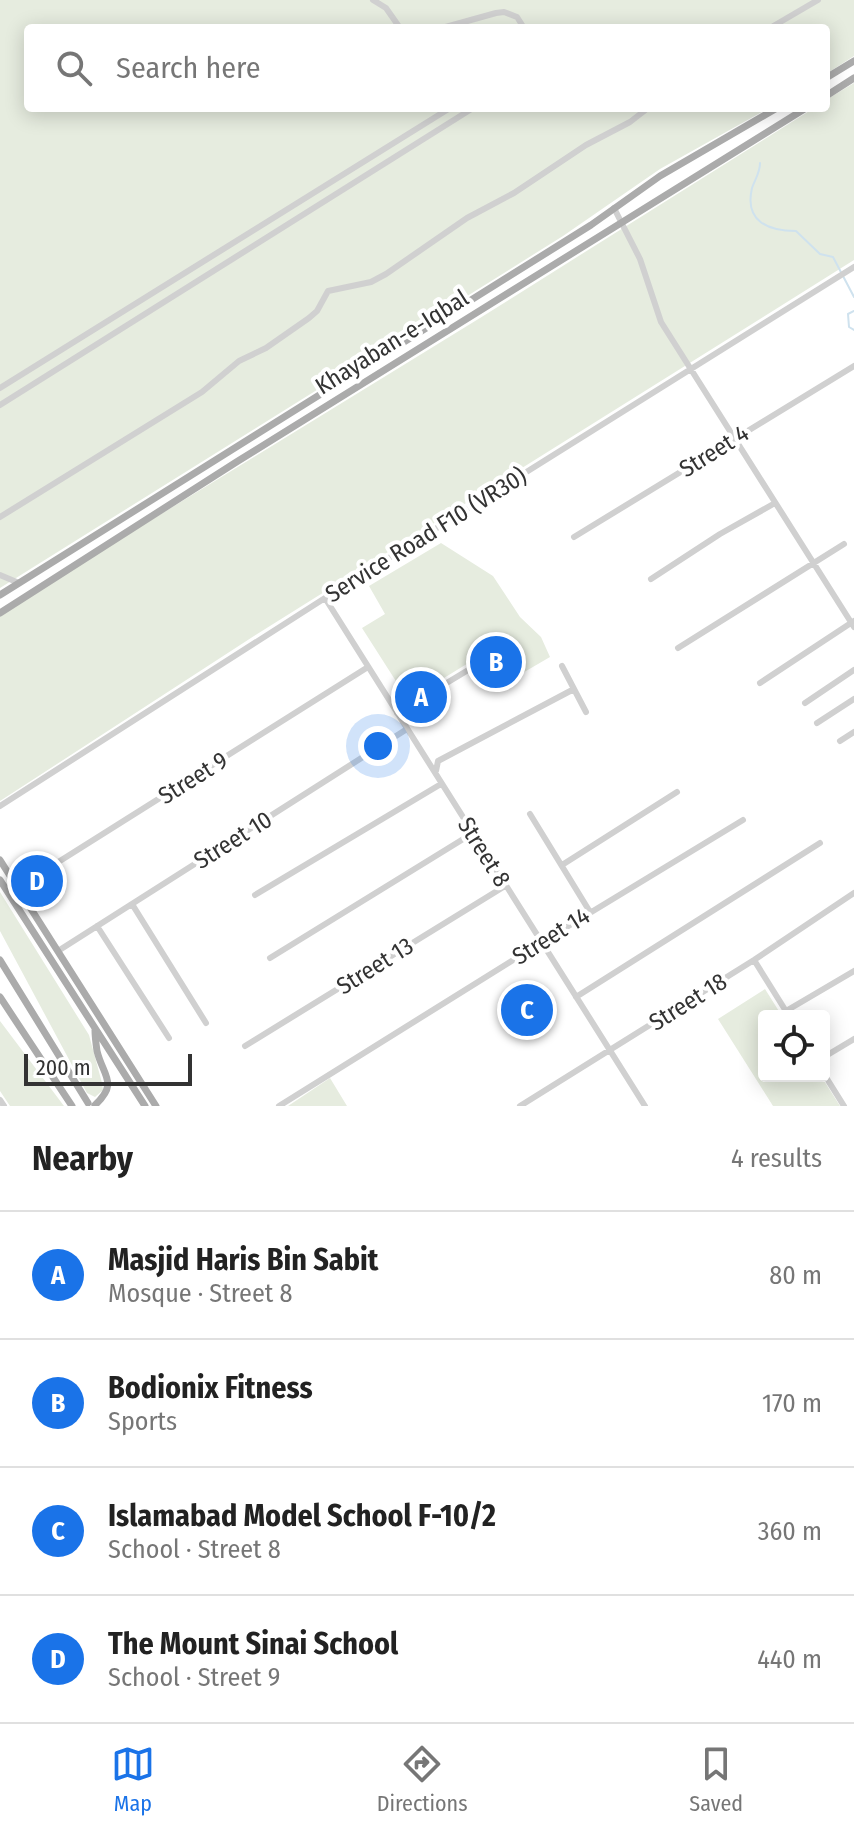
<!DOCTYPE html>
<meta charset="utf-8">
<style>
:root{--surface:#fff;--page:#f2f2f2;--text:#222;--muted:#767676;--line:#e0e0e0;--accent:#1a73e8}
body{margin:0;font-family:"Fira Sans Condensed",sans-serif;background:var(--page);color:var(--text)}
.controls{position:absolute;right:24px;bottom:24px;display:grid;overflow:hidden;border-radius:8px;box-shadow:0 4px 20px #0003}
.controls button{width:72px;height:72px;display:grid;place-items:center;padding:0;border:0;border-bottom:2px solid var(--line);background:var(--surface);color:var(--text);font:40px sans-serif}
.scale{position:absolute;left:24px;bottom:20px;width:168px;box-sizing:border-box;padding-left:8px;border:4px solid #333;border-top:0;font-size:22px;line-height:28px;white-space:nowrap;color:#333;-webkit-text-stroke:6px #fff;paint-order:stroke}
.you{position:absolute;left:378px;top:746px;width:28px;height:28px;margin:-20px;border:6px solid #fff;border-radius:50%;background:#1a73e8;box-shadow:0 0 0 12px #1a73e833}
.badge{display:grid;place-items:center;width:52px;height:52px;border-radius:50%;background:var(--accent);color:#fff;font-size:26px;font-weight:700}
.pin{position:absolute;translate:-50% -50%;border:4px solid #fff;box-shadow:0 2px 8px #0006}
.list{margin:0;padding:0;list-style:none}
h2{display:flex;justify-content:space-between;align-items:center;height:104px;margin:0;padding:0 32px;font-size:34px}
h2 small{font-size:26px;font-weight:400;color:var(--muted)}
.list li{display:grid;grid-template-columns:52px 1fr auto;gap:24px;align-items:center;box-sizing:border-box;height:128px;padding:0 32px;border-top:2px solid var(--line)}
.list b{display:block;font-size:30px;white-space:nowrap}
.list p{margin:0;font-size:26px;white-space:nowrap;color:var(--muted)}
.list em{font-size:26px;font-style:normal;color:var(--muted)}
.icon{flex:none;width:44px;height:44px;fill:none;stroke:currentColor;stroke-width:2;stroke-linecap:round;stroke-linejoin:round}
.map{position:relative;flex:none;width:854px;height:1106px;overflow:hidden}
.search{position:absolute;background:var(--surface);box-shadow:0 4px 20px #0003;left:24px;right:24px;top:24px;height:88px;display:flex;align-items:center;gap:20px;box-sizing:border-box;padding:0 28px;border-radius:8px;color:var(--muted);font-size:30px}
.sheet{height:616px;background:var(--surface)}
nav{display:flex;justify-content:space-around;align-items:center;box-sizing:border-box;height:112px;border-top:2px solid var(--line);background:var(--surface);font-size:22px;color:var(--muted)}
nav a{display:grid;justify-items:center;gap:4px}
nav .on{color:var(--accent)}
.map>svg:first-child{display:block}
</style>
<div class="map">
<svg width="854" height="1106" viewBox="0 0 854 1106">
<rect width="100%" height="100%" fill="#fff"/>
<!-- green -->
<path fill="#e6ecdf" d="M0 0H854V56L826 74V28H28V108H769L660 169 563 236 0 588Z
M854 83V260L254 636 0 801V613L480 318 814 108H826V100Z
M441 543 493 576 520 617 541 637 550 657 507 682 488 651 408 700 362 628 385 614 369 586Z
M0 892 89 1035 102 1083 103 1090 95 1097 87 1093 0 931Z
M765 989 782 1016H764V1076H821L840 1106H773L718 1019Z
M0 1021 64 1106H10L0 1091Z
M330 1078 347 1106H288Z"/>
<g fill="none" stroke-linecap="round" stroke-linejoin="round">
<!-- stream -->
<path stroke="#cfe2ee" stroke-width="2" d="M760 163C760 173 755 179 752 188 744 222 769 231 796 231L820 254 833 257 854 297
M854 311 848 314 849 327 854 330"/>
<!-- minor -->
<path stroke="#d0d0d0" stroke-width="6" d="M373 0 386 8 400 28
M442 28 496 13 504 12 517 17 524 28
M770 28 818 0
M614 208 640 259 661 322 854 627
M0 388 450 108
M0 405 473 108
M0 517 202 392 239 361 266 348 309 318 317 311 328 291 371 282 386 274 467 218 514 193 586 145 630 122 648 108
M574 537 854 366
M0 575 19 583
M651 579 720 534 775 503
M325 598 645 1106
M678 648 844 544
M562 666 586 712
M760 683 854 621
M805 703 854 670
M397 713 493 655
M817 723 854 699
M840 741 854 732
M436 771 438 761 574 689
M0 806 325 598 854 267
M530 814 590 912
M562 865 677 792
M17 888 368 667
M255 895 441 784
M132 904 206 1023
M97 926 169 1038
M58 951 407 729
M270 958 473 833
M754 960 789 1016
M576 997 820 843
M786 1011 854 971
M245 1046 505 886
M824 1057 854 1039
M824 1074 844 1106
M0 1100 4 1106
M279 1106 542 942 743 820
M520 1106 754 960 854 893"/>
<!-- major -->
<path stroke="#ababab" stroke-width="7" d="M826 78 854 61
M826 96 854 78
M0 595 591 225 660 176 777 108
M0 613 238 461 806 108
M0 860 156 1106
M0 880 145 1106
M0 960 88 1103
M0 997 72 1106
M95 1030C95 1037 96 1044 97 1051 103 1076 119 1083 95 1105"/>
</g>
<g text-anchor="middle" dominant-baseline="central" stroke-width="8" stroke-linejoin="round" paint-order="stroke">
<!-- street labels -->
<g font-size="24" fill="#333" stroke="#fff">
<text transform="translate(392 342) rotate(-32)">Khayaban-e-Iqbal</text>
<text transform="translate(714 451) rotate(-32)">Street 4</text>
<text transform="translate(426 535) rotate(-32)">Service Road F10 (VR30)</text>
<text transform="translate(193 778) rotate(-32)">Street 9</text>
<text transform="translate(233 840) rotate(-32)">Street 10</text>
<text transform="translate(484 852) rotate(58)">Street 8</text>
<text transform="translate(551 936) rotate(-32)">Street 14</text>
<text transform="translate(375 966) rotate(-32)">Street 13</text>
<text transform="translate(688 1002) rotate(-32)">Street 18</text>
</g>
</g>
</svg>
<div class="controls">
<button><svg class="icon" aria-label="locate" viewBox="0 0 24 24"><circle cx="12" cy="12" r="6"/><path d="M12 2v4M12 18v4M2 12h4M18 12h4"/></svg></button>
</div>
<div class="scale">200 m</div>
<div class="you"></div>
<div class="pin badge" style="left:421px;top:697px">A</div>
<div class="pin badge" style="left:496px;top:662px">B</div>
<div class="pin badge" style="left:527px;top:1010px">C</div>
<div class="pin badge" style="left:37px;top:881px">D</div>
<div class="search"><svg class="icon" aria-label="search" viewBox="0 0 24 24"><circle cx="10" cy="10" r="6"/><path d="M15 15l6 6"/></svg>Search here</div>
</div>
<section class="sheet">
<h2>Nearby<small>4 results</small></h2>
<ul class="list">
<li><span class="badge">A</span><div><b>Masjid Haris Bin Sabit</b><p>Mosque · Street 8</p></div><em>80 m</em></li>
<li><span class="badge">B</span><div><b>Bodionix Fitness</b><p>Sports</p></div><em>170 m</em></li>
<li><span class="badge">C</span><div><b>Islamabad Model School F-10/2</b><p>School · Street 8</p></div><em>360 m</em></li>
<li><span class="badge">D</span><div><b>The Mount Sinai School</b><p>School · Street 9</p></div><em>440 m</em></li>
</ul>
</section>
<nav>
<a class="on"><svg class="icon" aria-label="map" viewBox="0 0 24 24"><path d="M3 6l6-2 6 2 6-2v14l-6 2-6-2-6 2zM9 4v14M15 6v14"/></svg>Map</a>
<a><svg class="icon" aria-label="directions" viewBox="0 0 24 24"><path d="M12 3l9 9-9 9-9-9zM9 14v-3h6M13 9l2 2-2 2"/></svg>Directions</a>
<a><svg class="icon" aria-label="saved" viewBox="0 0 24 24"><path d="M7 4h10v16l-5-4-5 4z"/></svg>Saved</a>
</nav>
